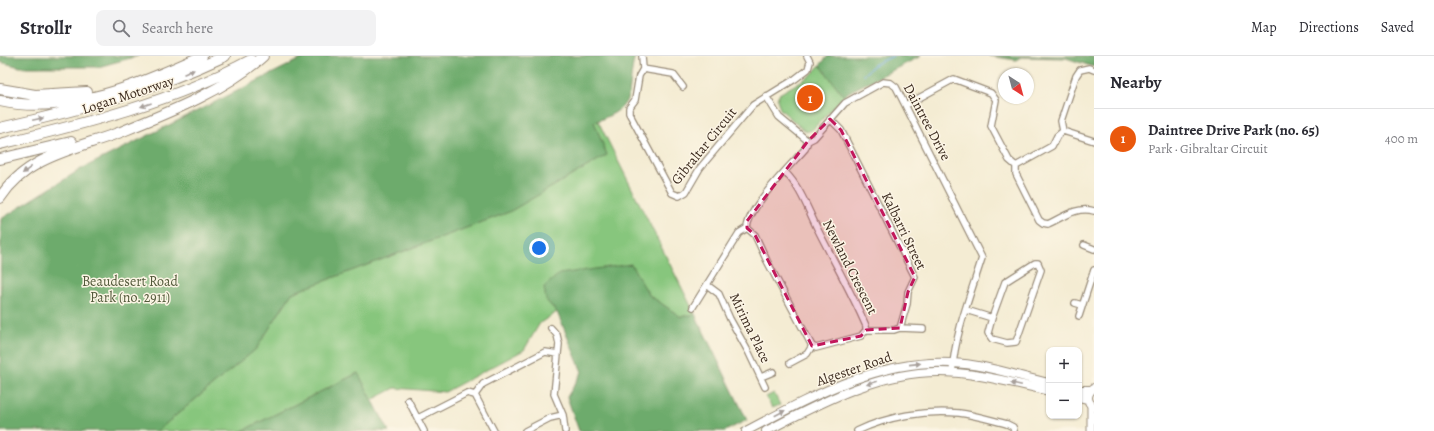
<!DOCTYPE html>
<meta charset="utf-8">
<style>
:root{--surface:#fff;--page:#f2f2f3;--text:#2b2b33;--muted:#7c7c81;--line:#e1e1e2;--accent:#ea580c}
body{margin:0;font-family:Alegreya,serif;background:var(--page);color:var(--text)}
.controls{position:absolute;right:12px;bottom:12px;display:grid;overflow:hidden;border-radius:8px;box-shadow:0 1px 3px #0004}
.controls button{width:36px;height:36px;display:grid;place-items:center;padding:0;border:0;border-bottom:1px solid var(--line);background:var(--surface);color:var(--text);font:20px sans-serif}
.compass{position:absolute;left:998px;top:12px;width:36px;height:36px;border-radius:50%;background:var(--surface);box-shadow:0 1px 3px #0004;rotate:144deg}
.you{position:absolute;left:539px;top:192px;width:14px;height:14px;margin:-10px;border:3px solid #fff;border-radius:50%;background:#1a73e8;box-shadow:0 0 0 6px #1a73e833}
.badge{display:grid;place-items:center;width:26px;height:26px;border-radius:50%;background:var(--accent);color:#fff;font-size:13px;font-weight:700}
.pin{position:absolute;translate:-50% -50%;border:2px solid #fff;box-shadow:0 1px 4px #0006}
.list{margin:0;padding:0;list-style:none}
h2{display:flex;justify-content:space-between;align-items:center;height:52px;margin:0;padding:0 16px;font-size:17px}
h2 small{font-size:13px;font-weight:400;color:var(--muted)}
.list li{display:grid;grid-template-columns:26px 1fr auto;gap:12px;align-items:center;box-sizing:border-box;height:60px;padding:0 16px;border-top:1px solid var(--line)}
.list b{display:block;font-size:15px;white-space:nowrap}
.list p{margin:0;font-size:13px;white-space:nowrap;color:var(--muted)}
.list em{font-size:13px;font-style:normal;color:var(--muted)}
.icon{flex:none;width:22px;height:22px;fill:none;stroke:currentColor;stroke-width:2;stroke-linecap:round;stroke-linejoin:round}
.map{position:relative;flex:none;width:1094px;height:375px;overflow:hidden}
header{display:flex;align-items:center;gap:24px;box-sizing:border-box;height:56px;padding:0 20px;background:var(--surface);border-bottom:1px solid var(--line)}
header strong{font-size:19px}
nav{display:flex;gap:22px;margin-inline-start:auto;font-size:14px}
.search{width:280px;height:36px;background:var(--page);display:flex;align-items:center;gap:10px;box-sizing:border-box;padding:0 14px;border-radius:8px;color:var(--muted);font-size:15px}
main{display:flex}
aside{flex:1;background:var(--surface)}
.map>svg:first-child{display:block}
</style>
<header>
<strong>Strollr</strong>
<div class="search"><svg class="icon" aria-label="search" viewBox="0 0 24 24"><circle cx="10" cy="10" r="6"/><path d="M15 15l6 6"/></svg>Search here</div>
<nav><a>Map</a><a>Directions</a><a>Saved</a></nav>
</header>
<main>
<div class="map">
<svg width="1094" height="375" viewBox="0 0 1094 375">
<rect width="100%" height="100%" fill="#fcf5e5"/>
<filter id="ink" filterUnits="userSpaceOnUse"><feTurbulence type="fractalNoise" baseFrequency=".025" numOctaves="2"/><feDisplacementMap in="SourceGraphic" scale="8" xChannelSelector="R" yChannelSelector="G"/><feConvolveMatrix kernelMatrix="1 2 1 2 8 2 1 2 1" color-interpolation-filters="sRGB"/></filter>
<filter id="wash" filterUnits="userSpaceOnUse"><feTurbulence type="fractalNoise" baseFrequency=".012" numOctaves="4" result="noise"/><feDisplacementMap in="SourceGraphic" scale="16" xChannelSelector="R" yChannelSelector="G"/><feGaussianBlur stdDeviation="0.9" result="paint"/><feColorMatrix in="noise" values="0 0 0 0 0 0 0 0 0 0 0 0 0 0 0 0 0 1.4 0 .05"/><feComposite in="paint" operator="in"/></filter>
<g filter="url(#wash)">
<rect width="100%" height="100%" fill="#f4ecd3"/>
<!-- green -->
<path fill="#87c67d" stroke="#61784e" d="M820 9 844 40 812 74 806 76 780 53 777 43 779 38 810 20Z
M598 65 695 258 681 261 649 239 630 208 546 244 557 256 540 267 524 294 445 336 395 332 372 344 358 317 242 375H157L256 293 292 237 509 156 607 99 594 66Z
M774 337 780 349 772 352 766 341Z"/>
<!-- forest -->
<path fill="#6dab6c" stroke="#546a45" d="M0 0H138L98 11H20L0 6Z
M307 0H635C625 37 640 50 594 66L607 99 509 156 292 237 256 293 157 375H0L1 163 81 113Z
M828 0H921L849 36 844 40 820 9Z
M989 0H1094V11L1066 2 1021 1 1016 4Z
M631 208 649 239 681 261 695 258 747 364 725 375H579L567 341 582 316 557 256 546 244 544 231 559 218Z
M358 317 389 375H242Z"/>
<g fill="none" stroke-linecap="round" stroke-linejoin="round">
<!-- stream -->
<path stroke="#61a2d5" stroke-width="1.5" d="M863 19 874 9 893 0"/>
</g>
</g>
<g filter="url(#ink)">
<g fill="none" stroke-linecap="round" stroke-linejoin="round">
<!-- minor casing -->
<g stroke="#988b78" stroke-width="8">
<path id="minor" d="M642 0 643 13 639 20 635 44 629 52V57L672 137 679 140 686 136 700 112 753 49 795 23 808 13 810 6 807 0
M643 13 673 18 683 31
M766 40 779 61 808 85
M906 49 954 23 991 37 996 44 991 70 1009 104 1016 110V118L1039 164 1043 167 1048 168C1063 161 1077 150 1094 155
M830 63 841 74 915 221 908 236 907 248 900 272 894 274H866
M1063 75 1094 85
M1016 110 1052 90 1057 80 1063 75 1061 65 1076 20 1080 14 1089 12 1094 14
M747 172 755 179 767 205 812 290 816 292 861 280 866 274V270C852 237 834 206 818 174 808 154 801 132 785 116
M1084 189 1094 193
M707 229 719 238 730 263 749 297 765 331
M1075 247 1082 249
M693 251 739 177 747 172C749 150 790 110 805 93L808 85 814 82 845 47 883 26 891 27 896 31 982 202C970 240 955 277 952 317
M966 254 992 262 1005 226 1035 207H1038L1041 214 1016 286 1007 287 992 283 988 277 992 262
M1079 260 1094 214
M551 272 557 279 559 288 554 338 563 359 565 375
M900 272 923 273
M790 307 807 298 812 290
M761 321 773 316
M475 339 483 328 545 296 558 298
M475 339 494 375
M408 344 424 375
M418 362 467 337 475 339
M525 375 550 362 563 359
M857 375C888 360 925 354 959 357 975 359 991 364 1007 368L1013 371 1014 375"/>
</g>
<!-- tertiary casing -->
<g stroke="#988b78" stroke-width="9">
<path id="tertiary" d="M1091 349V375"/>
</g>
<!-- secondary casing -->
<g stroke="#988b78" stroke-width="10">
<path id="secondary" d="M1094 332C1086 337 1086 346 1094 351
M1079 334H1090
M1079 341 1088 343
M746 375C809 342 877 303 951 307 984 308 1017 320 1049 327
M766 375C819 348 877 316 938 316 975 316 1013 327 1049 335"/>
</g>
<!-- motorway casing -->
<g stroke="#988b78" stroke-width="12">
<path id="motorway" d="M0 33 35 39 87 36
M0 45C68 60 141 28 202 0
M0 72C80 54 150 35 225 0
M0 88C87 67 172 46 251 4
M0 103 71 86
M0 142C27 100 75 93 118 77 165 58 225 35 263 0"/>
</g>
<!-- minor -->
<use href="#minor" stroke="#fff" stroke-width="5.5"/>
<!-- tertiary -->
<use href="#tertiary" stroke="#fff" stroke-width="7"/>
<!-- secondary -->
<use href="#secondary" stroke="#fff" stroke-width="8"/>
<!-- motorway -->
<use href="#motorway" stroke="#fff" stroke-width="10"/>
</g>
<!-- one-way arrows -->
<defs><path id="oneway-solid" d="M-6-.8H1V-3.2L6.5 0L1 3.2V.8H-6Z"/></defs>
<g fill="#a79f9a">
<use href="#oneway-solid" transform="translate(189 16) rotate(-23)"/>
<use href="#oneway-solid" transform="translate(146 49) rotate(161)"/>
<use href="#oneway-solid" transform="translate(38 63) rotate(-12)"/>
<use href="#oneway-solid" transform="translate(27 114) rotate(143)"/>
<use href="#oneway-solid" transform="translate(915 308) rotate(-6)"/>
<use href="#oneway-solid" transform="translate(872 327) rotate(162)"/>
<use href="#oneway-solid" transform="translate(1016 328) rotate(-168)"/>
<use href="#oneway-solid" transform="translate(780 357) rotate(-27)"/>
</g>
</g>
<!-- marked area -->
<path fill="#c2185b" fill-opacity="0.2" stroke="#c2185b" stroke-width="3" stroke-dasharray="8 5" stroke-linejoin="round" d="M830 63 841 74 915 221 908 236 900 272 866 274 861 280 812 290 755 179 747 172V165L808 85Z"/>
<g text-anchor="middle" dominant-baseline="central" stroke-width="3" stroke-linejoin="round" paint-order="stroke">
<!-- street labels -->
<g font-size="14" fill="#3b2a1e" stroke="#fcf5e5">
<text transform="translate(128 39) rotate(-18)">Logan Motorway</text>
<text transform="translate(927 66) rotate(62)">Daintree Drive</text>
<text transform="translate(704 90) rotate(-51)">Gibraltar Circuit</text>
<text transform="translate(904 175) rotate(64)">Kalbarri Street</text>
<text transform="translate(850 211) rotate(63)">Newland Crescent</text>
<text transform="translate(750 272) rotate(64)">Mirima Place</text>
<text transform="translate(854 313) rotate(-19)">Algester Road</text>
</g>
<!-- park labels -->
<g font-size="14" fill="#52593a" stroke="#fcf5e5">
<text x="130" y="225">Beaudesert Road<tspan x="130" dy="16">Park (no. 2911)</tspan></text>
</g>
</g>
</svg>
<div class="controls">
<button>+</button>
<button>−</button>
</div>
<svg class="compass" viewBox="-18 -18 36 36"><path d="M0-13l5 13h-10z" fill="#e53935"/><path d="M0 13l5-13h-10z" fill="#7c7c81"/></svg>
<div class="you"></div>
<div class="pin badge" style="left:810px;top:42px">1</div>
</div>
<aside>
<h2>Nearby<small></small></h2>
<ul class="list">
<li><span class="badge">1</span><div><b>Daintree Drive Park (no. 65)</b><p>Park · Gibraltar Circuit</p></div><em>400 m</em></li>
</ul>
</aside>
</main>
